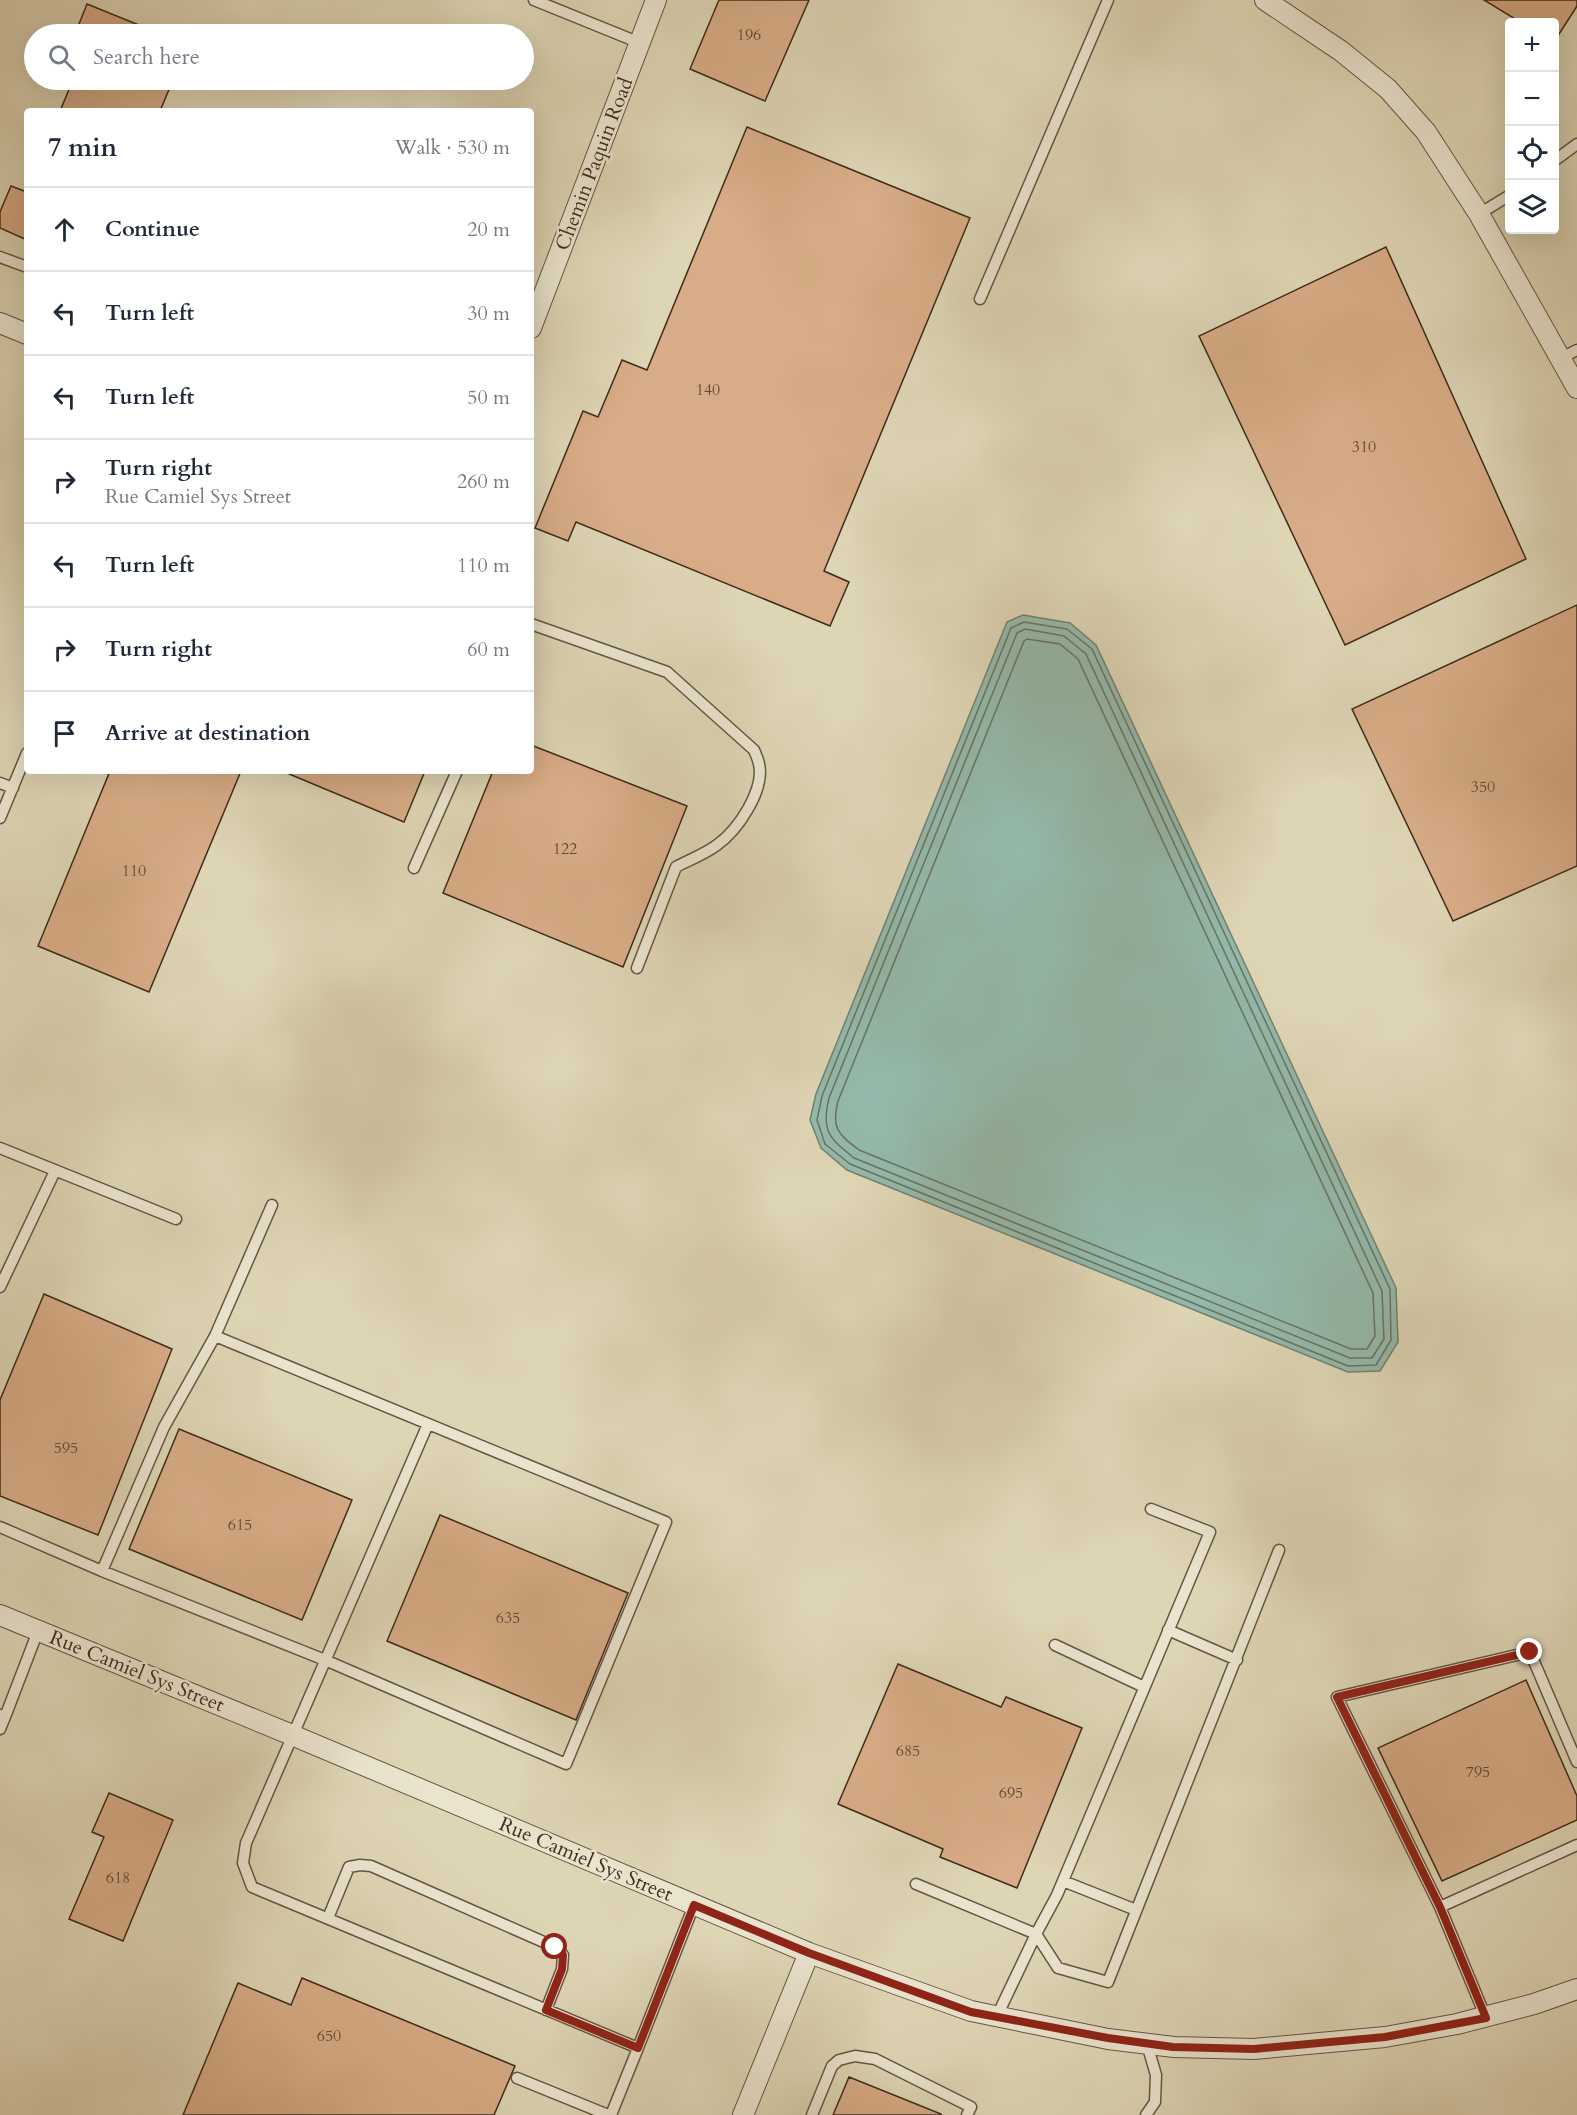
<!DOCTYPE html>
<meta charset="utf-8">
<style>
:root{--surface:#fff;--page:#f2f2f3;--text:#1f2937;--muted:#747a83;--line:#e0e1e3}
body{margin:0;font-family:Cardo,serif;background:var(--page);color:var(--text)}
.controls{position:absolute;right:18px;top:18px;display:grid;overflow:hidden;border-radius:6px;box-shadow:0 6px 24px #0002}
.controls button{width:54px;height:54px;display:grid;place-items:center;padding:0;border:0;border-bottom:2px solid var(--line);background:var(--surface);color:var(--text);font:30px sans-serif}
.stop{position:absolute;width:18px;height:18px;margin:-14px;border:4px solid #8f2418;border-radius:50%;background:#fff}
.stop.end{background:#8f2418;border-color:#fff;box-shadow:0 2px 6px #0008}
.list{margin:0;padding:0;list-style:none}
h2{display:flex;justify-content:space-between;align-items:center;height:78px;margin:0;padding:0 24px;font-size:26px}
h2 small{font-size:20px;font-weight:400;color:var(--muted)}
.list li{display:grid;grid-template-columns:39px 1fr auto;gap:18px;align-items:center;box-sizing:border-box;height:84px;padding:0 24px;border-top:2px solid var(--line)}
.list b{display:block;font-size:22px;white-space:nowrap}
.list p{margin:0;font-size:20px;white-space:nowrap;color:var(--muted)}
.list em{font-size:20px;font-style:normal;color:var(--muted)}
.icon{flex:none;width:33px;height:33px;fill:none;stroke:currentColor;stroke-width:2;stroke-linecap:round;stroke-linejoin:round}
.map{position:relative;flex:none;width:1577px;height:2115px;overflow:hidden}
.search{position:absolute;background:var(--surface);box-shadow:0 6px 24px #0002;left:24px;top:24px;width:510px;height:66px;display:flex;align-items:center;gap:15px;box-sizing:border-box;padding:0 21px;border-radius:33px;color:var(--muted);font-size:22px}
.panel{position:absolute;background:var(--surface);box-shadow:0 6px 24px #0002;left:24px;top:108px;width:510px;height:666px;border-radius:6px}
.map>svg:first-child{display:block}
</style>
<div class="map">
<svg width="1577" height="2115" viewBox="0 0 1577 2115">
<rect width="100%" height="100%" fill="#ded5b5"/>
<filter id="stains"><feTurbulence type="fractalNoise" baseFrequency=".00333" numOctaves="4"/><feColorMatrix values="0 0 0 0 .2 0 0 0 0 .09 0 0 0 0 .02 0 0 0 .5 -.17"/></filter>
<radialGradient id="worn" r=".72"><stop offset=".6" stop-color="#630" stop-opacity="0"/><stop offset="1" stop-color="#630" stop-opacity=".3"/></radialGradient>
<!-- water -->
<path fill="#94b9aa" stroke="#728071" stroke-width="1.5" d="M1023 615 1070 623 1096 645 1396 1288 1398 1342 1380 1371 1348 1372 847 1170 821 1148 810 1120 816 1094 1007 622Z"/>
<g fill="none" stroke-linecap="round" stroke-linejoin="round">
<!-- shore -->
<path stroke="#697263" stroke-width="1.5" d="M1024 622 1067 629 1092 649 1390 1289 1391 1340 1376 1365 1348 1366 850 1164 825 1144 817 1120 822 1096 1011 628Z
M1025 629 1064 636 1086 654 1382 1291 1384 1339 1372 1358H1350L854 1158C829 1138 821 1131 829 1098L1017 633Z
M1027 639 1060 644 1078 659 1373 1293 1375 1336 1367 1349H1351L859 1150C838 1134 831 1128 838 1101L1024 641Z"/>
</g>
<!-- building -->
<path fill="#d7ac86" stroke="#3e2b1c" stroke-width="1.5" d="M719 0H809L765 101 690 69Z
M1484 0H1577V6L1554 42V22H1520Z
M87 4 161 34H75Z
M73 80H173L160 111H60Z
M747 127 970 218 824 571 849 582 830 626 576 522 568 541 535 528 583 411 598 417 622 360 647 370Z
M11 186 27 192V240L0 228V212Z
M1386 247 1526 559 1345 645 1199 336Z
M1577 605V866L1453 921 1352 709Z
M531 745 687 806 623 967 443 893 493 771H531Z
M110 771H241L149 992 38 946Z
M282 771H425L404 822Z
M44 1294 172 1349 98 1535 0 1496V1400Z
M179 1429 352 1500 302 1620 129 1549Z
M440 1515 628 1593 576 1720 387 1641Z
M898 1664 1001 1707 1006 1697 1082 1728 1017 1888 940 1857 943 1849 838 1804Z
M1526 1680 1577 1796V1820L1442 1881 1378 1748Z
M109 1793 173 1820 123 1941 69 1919 104 1837 92 1832Z
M302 1978 515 2066 494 2115H183L238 1983 291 2005Z
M849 2077 941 2114V2115H833Z"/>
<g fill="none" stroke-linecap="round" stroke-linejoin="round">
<!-- service casing -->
<g stroke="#665642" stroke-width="13">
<path id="service" d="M534 0 640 43
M1554 161 1577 144
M1479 214 1510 195
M0 257 27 267
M980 299 1108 0
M1561 358 1577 350
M531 624 667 672 754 750C756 755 758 759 759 764 765 790 738 830 717 845 705 854 689 860 676 867L637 968
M0 783 13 788
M0 818 27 753
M414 868 457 771
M0 1148 176 1219
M0 1287 55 1171
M215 1336 666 1522 566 1764 325 1660 102 1571 164 1427 215 1336 272 1205
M428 1424 246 1843 243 1863 252 1887 638 2048 694 1905
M0 1527 102 1571
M1168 1630 1237 1660
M1055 1645 1144 1687
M5 1717 38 1631
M0 1729 5 1717 0 1715
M1063 1881 1136 1910
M916 1884 1036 1934 1058 1968 1108 1982 1279 1550
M1440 1907 1337 1697 1530 1652 1577 1762
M328 1918 349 1867 360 1865 371 1866 555 1947 563 1955 562 1969 546 2010
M997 2016 1036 1934 1057 1895 1210 1532 1151 1509
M1486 2018 1440 1907 1577 1845
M517 2078 608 2115
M611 2115 638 2048
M812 2115 832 2066 839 2060 855 2056 875 2059 971 2107 967 2115
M1146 2115 1155 2102 1156 2075 1147 2044"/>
</g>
<!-- minor casing -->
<g stroke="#665642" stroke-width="22">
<path id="minor" d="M1265 0 1341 51 1388 89 1426 132 1479 214 1577 388
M0 323 27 334
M531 328 656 0
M0 1615 292 1735 809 1953 971 2011 1108 2039 1174 2047 1254 2049 1385 2037 1457 2024 1534 2004 1577 1989
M743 2115 809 1953"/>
</g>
<!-- service -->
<use href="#service" stroke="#eae4cf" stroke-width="10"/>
<!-- minor -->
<use href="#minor" stroke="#eae4cf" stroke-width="20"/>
</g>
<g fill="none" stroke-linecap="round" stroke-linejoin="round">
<!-- route -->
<path stroke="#8f2418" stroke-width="8" d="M555 1947 563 1955 562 1969 546 2010 638 2048 694 1905 809 1953 971 2012 1108 2038 1173 2047 1254 2049 1385 2037 1486 2018 1440 1907 1337 1697 1530 1652"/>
</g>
<g text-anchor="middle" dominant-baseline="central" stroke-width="5" stroke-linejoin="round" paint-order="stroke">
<!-- number labels -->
<g font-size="16" fill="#644b36">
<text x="749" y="35">196</text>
<text x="708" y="390">140</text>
<text x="1364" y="447">310</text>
<text x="1483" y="787">350</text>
<text x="565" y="849">122</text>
<text x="134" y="871">110</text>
<text x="66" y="1448">595</text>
<text x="240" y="1525">615</text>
<text x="508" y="1618">635</text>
<text x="908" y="1751">685</text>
<text x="1478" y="1772">795</text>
<text x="1011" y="1793">695</text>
<text x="118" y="1878">618</text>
<text x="329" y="2036">650</text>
</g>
<!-- street labels -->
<g font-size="20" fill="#3e2b1c" stroke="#eae4cf">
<text transform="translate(594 164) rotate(-69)">Chemin Paquin Road</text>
<text transform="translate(137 1671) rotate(22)">Rue Camiel Sys Street</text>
<text transform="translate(586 1859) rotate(23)">Rue Camiel Sys Street</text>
</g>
</g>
<rect width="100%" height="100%" filter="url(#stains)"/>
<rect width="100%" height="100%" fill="url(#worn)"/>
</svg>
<div class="controls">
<button>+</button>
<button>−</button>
<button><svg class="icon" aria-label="locate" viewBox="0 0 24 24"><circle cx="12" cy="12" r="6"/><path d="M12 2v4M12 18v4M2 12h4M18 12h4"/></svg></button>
<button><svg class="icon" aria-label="layers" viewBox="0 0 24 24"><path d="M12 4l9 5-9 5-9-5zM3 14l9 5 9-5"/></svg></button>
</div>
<div class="stop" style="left:555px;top:1947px"></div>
<div class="stop end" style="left:1530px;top:1652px"></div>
<div class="search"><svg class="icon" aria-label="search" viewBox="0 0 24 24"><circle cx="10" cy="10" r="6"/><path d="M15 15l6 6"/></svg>Search here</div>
<section class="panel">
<h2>7 min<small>Walk · 530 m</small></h2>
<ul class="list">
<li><svg class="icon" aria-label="ahead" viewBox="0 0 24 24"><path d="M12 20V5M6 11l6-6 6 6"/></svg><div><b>Continue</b></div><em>20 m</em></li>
<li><svg class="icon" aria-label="left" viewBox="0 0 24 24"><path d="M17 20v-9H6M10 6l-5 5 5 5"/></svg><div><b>Turn left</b></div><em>30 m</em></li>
<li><svg class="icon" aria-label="left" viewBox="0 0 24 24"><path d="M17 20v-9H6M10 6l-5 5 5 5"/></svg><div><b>Turn left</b></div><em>50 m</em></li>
<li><svg class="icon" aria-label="right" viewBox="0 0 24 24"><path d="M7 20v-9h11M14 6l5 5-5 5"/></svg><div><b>Turn right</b><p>Rue Camiel Sys Street</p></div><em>260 m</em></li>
<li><svg class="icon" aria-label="left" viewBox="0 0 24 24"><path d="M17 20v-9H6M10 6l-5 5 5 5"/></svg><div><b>Turn left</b></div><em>110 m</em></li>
<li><svg class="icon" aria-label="right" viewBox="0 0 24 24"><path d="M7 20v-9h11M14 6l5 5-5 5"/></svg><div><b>Turn right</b></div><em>60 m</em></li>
<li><svg class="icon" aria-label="arrive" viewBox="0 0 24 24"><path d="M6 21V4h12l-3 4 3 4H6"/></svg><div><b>Arrive at destination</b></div></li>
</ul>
</section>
</div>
